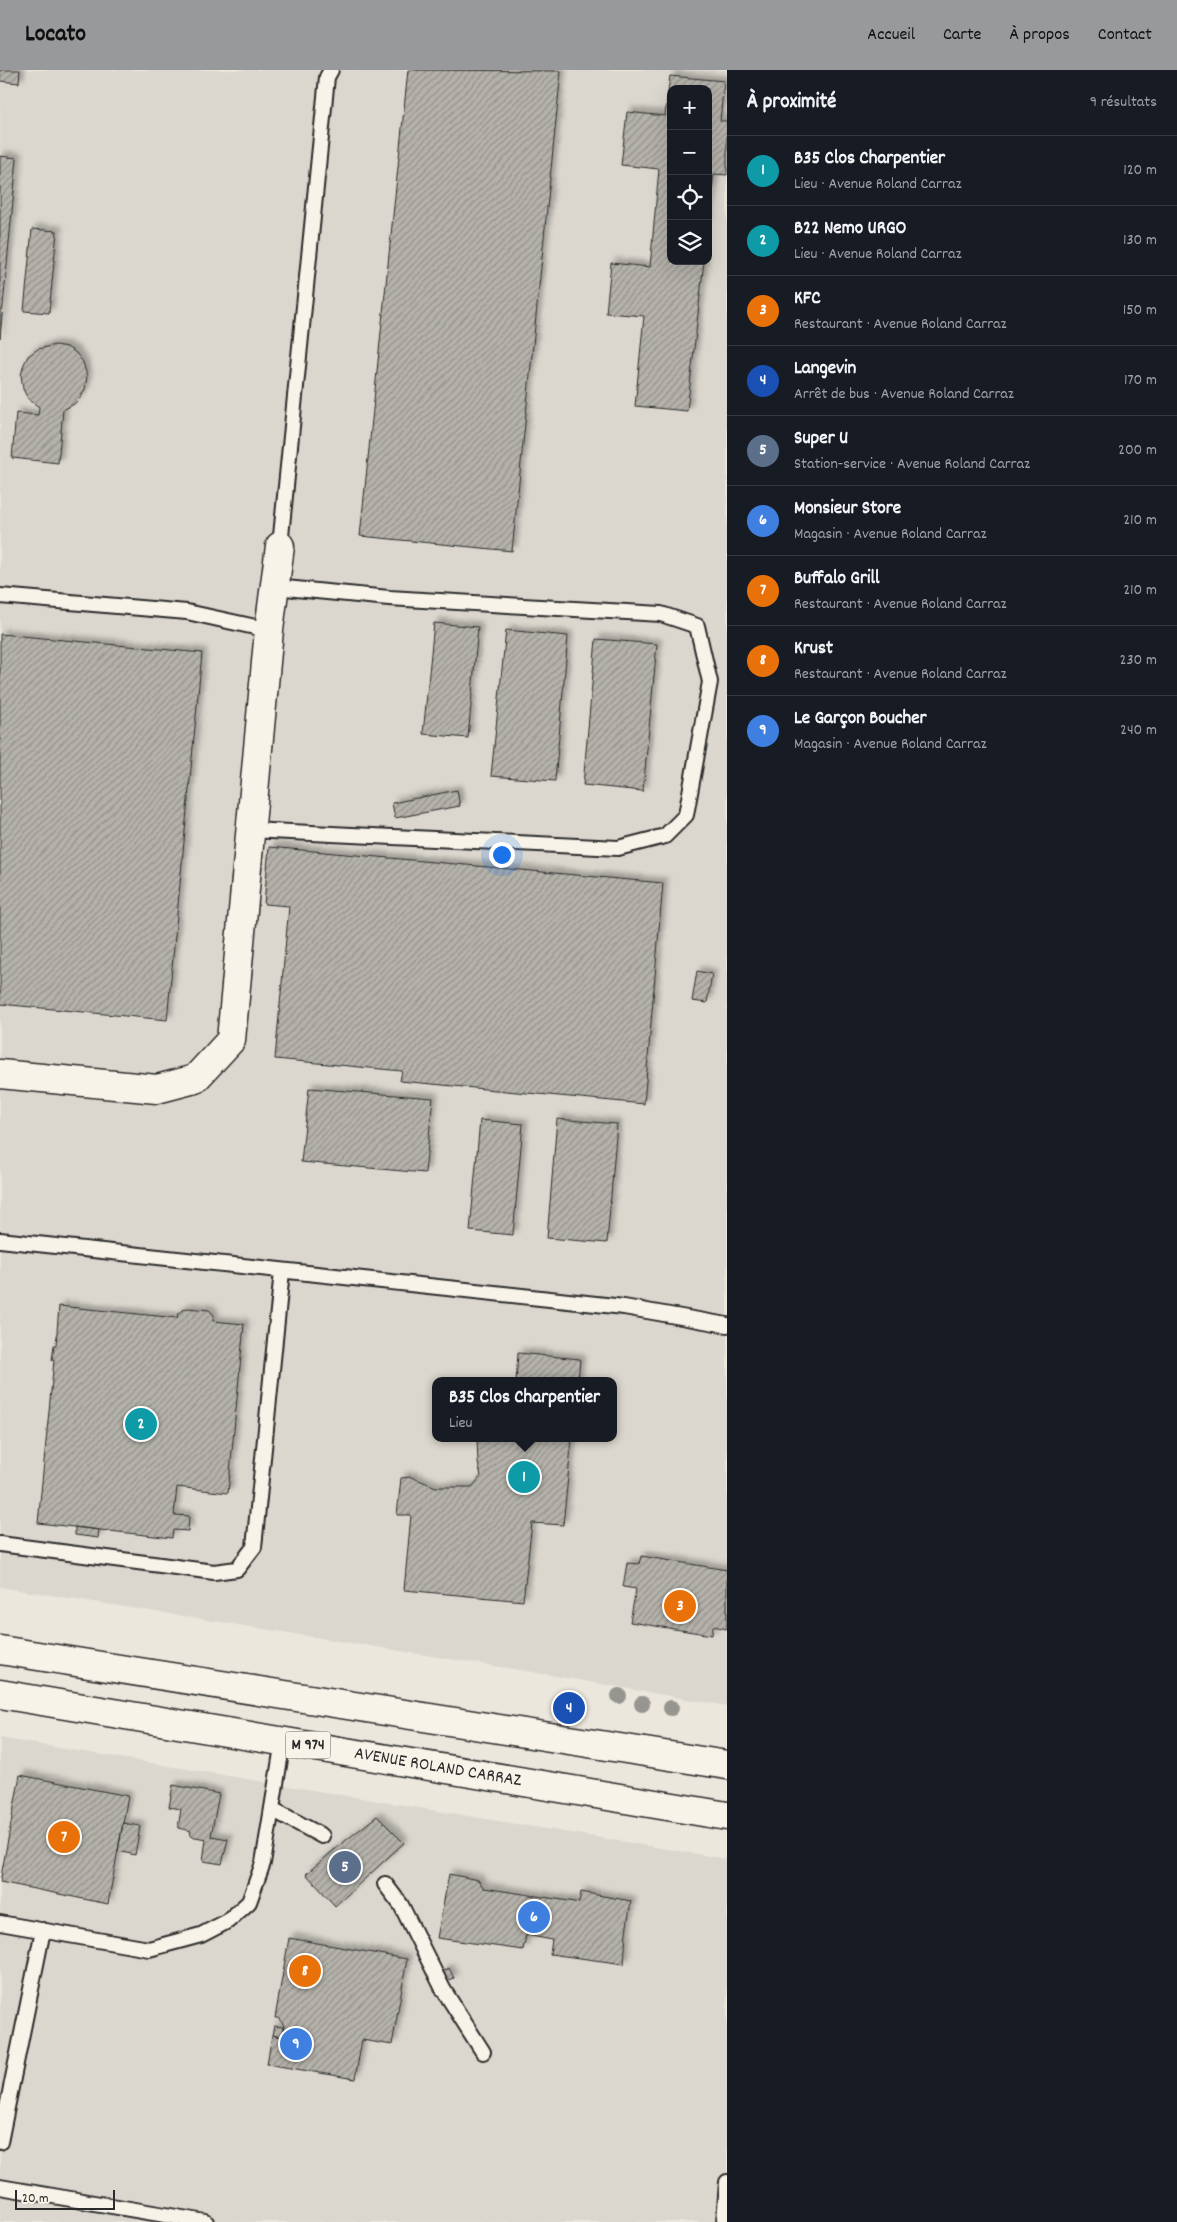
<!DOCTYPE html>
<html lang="fr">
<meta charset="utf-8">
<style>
:root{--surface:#171b24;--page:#242831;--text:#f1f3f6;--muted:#9ea1a6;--line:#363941;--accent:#98999b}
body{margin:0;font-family:Dekko,sans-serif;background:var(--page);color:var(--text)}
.controls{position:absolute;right:15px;top:15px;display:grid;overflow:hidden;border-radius:10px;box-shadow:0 5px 20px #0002}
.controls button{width:45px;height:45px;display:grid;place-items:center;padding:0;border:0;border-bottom:1px solid var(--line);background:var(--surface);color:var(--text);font:25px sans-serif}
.scale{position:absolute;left:15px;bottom:12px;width:100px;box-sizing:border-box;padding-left:5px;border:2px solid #2b2b2b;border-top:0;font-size:14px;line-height:18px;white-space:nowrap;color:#2b2b2b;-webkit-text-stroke:4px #f7f3e8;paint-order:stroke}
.you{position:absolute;left:501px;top:784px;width:18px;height:18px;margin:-12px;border:4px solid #fff;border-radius:50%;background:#1a73e8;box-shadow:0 0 0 8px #1a73e833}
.badge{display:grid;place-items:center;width:32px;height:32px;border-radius:50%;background:var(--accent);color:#fff;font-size:16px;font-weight:700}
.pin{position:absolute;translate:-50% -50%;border:2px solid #fff;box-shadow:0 1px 5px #0006}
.popup{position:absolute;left:432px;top:1307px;width:185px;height:65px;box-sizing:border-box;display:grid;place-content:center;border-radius:10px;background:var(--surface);filter:drop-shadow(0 1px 4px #0005);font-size:16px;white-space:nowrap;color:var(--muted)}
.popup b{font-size:19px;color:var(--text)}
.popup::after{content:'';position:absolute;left:50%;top:100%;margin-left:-10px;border:10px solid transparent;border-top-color:var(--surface)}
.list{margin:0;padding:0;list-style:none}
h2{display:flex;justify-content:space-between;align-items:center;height:65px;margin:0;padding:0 20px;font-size:21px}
h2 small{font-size:16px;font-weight:400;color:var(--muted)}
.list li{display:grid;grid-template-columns:32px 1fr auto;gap:15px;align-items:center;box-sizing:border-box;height:70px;padding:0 20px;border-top:1px solid var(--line)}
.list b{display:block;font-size:19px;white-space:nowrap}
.list p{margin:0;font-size:16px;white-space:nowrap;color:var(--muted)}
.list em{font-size:16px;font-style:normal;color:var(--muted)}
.icon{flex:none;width:28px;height:28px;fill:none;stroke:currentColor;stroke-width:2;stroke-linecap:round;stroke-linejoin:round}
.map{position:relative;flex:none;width:727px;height:2152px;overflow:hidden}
header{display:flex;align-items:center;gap:30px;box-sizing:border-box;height:70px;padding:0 25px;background:var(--accent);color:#111}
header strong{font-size:24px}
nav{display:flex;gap:28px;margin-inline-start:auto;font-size:18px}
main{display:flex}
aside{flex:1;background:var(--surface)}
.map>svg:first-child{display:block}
</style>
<header>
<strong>Locato</strong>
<nav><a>Accueil</a><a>Carte</a><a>À propos</a><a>Contact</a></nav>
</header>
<main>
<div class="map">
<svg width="727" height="2152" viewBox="0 0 727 2152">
<defs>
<pattern id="building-hatch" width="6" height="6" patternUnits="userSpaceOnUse" patternTransform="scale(1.25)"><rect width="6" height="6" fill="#b5b2ab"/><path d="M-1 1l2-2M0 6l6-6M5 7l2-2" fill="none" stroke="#93918b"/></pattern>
<filter id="shadow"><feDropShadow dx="4.5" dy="-4.5" stdDeviation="2.5" flood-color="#0004"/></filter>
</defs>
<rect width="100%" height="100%" fill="#ebe7dd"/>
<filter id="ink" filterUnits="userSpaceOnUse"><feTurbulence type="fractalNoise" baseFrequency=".02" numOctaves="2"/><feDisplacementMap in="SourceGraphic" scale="10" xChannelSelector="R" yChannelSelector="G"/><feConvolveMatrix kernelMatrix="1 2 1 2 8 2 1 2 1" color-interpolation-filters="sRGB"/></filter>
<g filter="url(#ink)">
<!-- built -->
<path fill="#dbd7ce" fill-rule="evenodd" d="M0 0H727V1636L532 1602 0 1517ZM671 19H708V191H671ZM435 1311H613V1368H435Z
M0 1668 727 1789V2152H0Z"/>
<!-- building -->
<path fill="url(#building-hatch)" stroke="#2b2b2b" filter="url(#shadow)" d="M0 0H20L19 13 0 11Z
M408 0 561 1 512 481 360 466Z
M670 6 724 11 720 51H727V105L714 104 708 154V19H671V191H704L687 341 635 336 644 246 606 243 611 193 650 197 659 99 621 95 627 42 665 46Z
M0 86 17 88 0 268Z
M32 159 57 161 49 243 24 241Z
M55 275 67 277 76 283 83 292 87 306 85 319 81 327 74 334 63 340 58 393 12 388 16 343 38 345 39 337 28 329 23 319 21 305 24 294 28 286 38 279Z
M434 553 478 557 468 668 423 664Z
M506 560 568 566 555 711 491 706Z
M0 564 202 583 167 950 0 934Z
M596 569 657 574 643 721 583 715Z
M457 720 460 736 395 748 392 733Z
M269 777 663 813 644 1034 400 1011 402 1001 275 989 289 836 264 834Z
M697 901 712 904 707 933 692 931Z
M309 1018 433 1028 425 1103 301 1092Z
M557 1049 617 1054 607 1173 547 1168Z
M480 1050 523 1054 513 1165 470 1161Z
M59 1236 177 1248 178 1243 187 1238 209 1240 214 1245 213 1251 244 1254 228 1423 177 1417 174 1445 189 1446 188 1461 173 1460 172 1468 38 1453 54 1290H52L54 1275H56Z
M518 1283 580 1289 578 1311H516Z
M477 1368H572L563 1455 532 1453 523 1531 404 1520 411 1445H397L401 1408 411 1407 436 1417H472L481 1406 478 1393Z
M75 1457 99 1460 98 1468 75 1465Z
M641 1486 727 1500V1559L713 1556 712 1565 630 1552 636 1519 623 1517 627 1493 639 1494Z
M20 1705 128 1726 108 1834 0 1812Z
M173 1715 219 1724 211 1766 228 1769 222 1794 203 1791 206 1769 190 1766 191 1761 178 1758 181 1739 169 1737Z
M377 1746 404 1773 335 1836 306 1804 335 1779Z
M123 1753 140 1756 135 1785 118 1781Z
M449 1804 478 1810 484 1818 569 1831 579 1833 581 1822 631 1831 626 1862 624 1894 550 1884 552 1870 526 1865 523 1880 437 1868Z
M289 1868 407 1889 392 1975 362 1970 355 2009 267 1994 272 1965 282 1967 284 1955 278 1948H275Z
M449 1898 454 1908 447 1911 442 1902Z
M274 1956 283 1957 282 1967 272 1965Z"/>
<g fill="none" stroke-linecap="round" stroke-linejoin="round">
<!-- lane casing -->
<g stroke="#2b2b2b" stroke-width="18">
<path id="lane" d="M280 476 327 7 331 0
M0 526 187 542 269 560
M250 760 618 778 665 766 686 745 710 612 697 556 661 544 389 528 275 517
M0 1170 624 1237 727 1255
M0 1474 214 1502 237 1499 254 1477 282 1201
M272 1739 322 1766
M385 1814 401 1835 443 1919 483 1982
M0 1853 149 1879 201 1865 228 1851 249 1832 263 1793 283 1671
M0 2072 43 1860
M0 2117 206 2152
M724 2152 727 2112"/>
</g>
<!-- street casing -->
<g stroke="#2b2b2b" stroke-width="31">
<path id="street" d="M0 1004 157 1019 195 1009 231 970 269 560 280 476"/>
</g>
<!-- primary casing -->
<g stroke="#2b2b2b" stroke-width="31">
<g id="primary">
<path d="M0 1580 727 1695"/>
<path id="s1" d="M0 1624 727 1746"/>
</g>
</g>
<!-- lane -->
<use href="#lane" stroke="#f7f3e8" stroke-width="14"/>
<!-- street -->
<use href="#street" stroke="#f7f3e8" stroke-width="28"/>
<!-- primary -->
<use href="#primary" stroke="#f7f3e8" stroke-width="28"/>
</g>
<!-- trees -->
<g fill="#97958f">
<circle cx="619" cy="1626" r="8"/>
<circle cx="642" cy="1634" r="8"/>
<circle cx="671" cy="1638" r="8"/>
</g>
</g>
<g text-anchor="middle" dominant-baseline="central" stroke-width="5" stroke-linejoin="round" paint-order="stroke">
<!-- shield labels -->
<rect fill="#f7f3e8" stroke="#686764" stroke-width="1" x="285.5" y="1661.5" width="45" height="27" rx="4"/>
<g font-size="16" font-weight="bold" fill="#2b2b2b">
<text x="308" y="1675">M 974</text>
</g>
<!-- street labels -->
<g font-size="18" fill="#2b2b2b" stroke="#f7f3e8">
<text stroke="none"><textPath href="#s1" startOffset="444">AVENUE ROLAND CARRAZ</textPath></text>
</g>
</g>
</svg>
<div class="controls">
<button>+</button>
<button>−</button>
<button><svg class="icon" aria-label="locate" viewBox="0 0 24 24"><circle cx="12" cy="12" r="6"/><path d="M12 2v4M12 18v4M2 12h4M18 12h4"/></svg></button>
<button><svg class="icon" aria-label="layers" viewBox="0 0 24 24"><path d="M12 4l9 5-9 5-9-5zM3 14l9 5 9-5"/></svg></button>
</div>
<div class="scale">20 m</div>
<div class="you"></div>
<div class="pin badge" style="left:524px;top:1407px;background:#0f9aa8">1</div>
<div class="popup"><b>B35 Clos Charpentier</b>Lieu</div>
<div class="pin badge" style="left:141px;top:1354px;background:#0f9aa8">2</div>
<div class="pin badge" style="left:680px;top:1536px;background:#e8710a">3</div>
<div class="pin badge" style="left:569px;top:1638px;background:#1a4fb4">4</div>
<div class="pin badge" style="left:345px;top:1797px;background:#5c6f8a">5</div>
<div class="pin badge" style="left:534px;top:1847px;background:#3f7fe0">6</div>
<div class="pin badge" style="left:64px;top:1767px;background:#e8710a">7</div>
<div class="pin badge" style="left:305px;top:1901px;background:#e8710a">8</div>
<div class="pin badge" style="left:296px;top:1974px;background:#3f7fe0">9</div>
</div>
<aside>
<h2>À proximité<small>9 résultats</small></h2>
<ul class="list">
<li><span class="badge" style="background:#0f9aa8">1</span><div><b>B35 Clos Charpentier</b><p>Lieu · Avenue Roland Carraz</p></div><em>120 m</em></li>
<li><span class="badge" style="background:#0f9aa8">2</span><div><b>B22 Nemo URGO</b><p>Lieu · Avenue Roland Carraz</p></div><em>130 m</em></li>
<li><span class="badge" style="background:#e8710a">3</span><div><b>KFC</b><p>Restaurant · Avenue Roland Carraz</p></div><em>150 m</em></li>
<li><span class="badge" style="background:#1a4fb4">4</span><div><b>Langevin</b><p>Arrêt de bus · Avenue Roland Carraz</p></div><em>170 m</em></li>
<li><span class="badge" style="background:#5c6f8a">5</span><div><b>Super U</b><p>Station-service · Avenue Roland Carraz</p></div><em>200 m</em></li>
<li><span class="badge" style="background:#3f7fe0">6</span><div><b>Monsieur Store</b><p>Magasin · Avenue Roland Carraz</p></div><em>210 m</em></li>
<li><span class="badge" style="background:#e8710a">7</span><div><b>Buffalo Grill</b><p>Restaurant · Avenue Roland Carraz</p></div><em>210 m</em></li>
<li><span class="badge" style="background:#e8710a">8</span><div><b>Krust</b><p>Restaurant · Avenue Roland Carraz</p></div><em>230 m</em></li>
<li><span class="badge" style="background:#3f7fe0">9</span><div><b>Le Garçon Boucher</b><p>Magasin · Avenue Roland Carraz</p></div><em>240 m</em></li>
</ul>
</aside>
</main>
